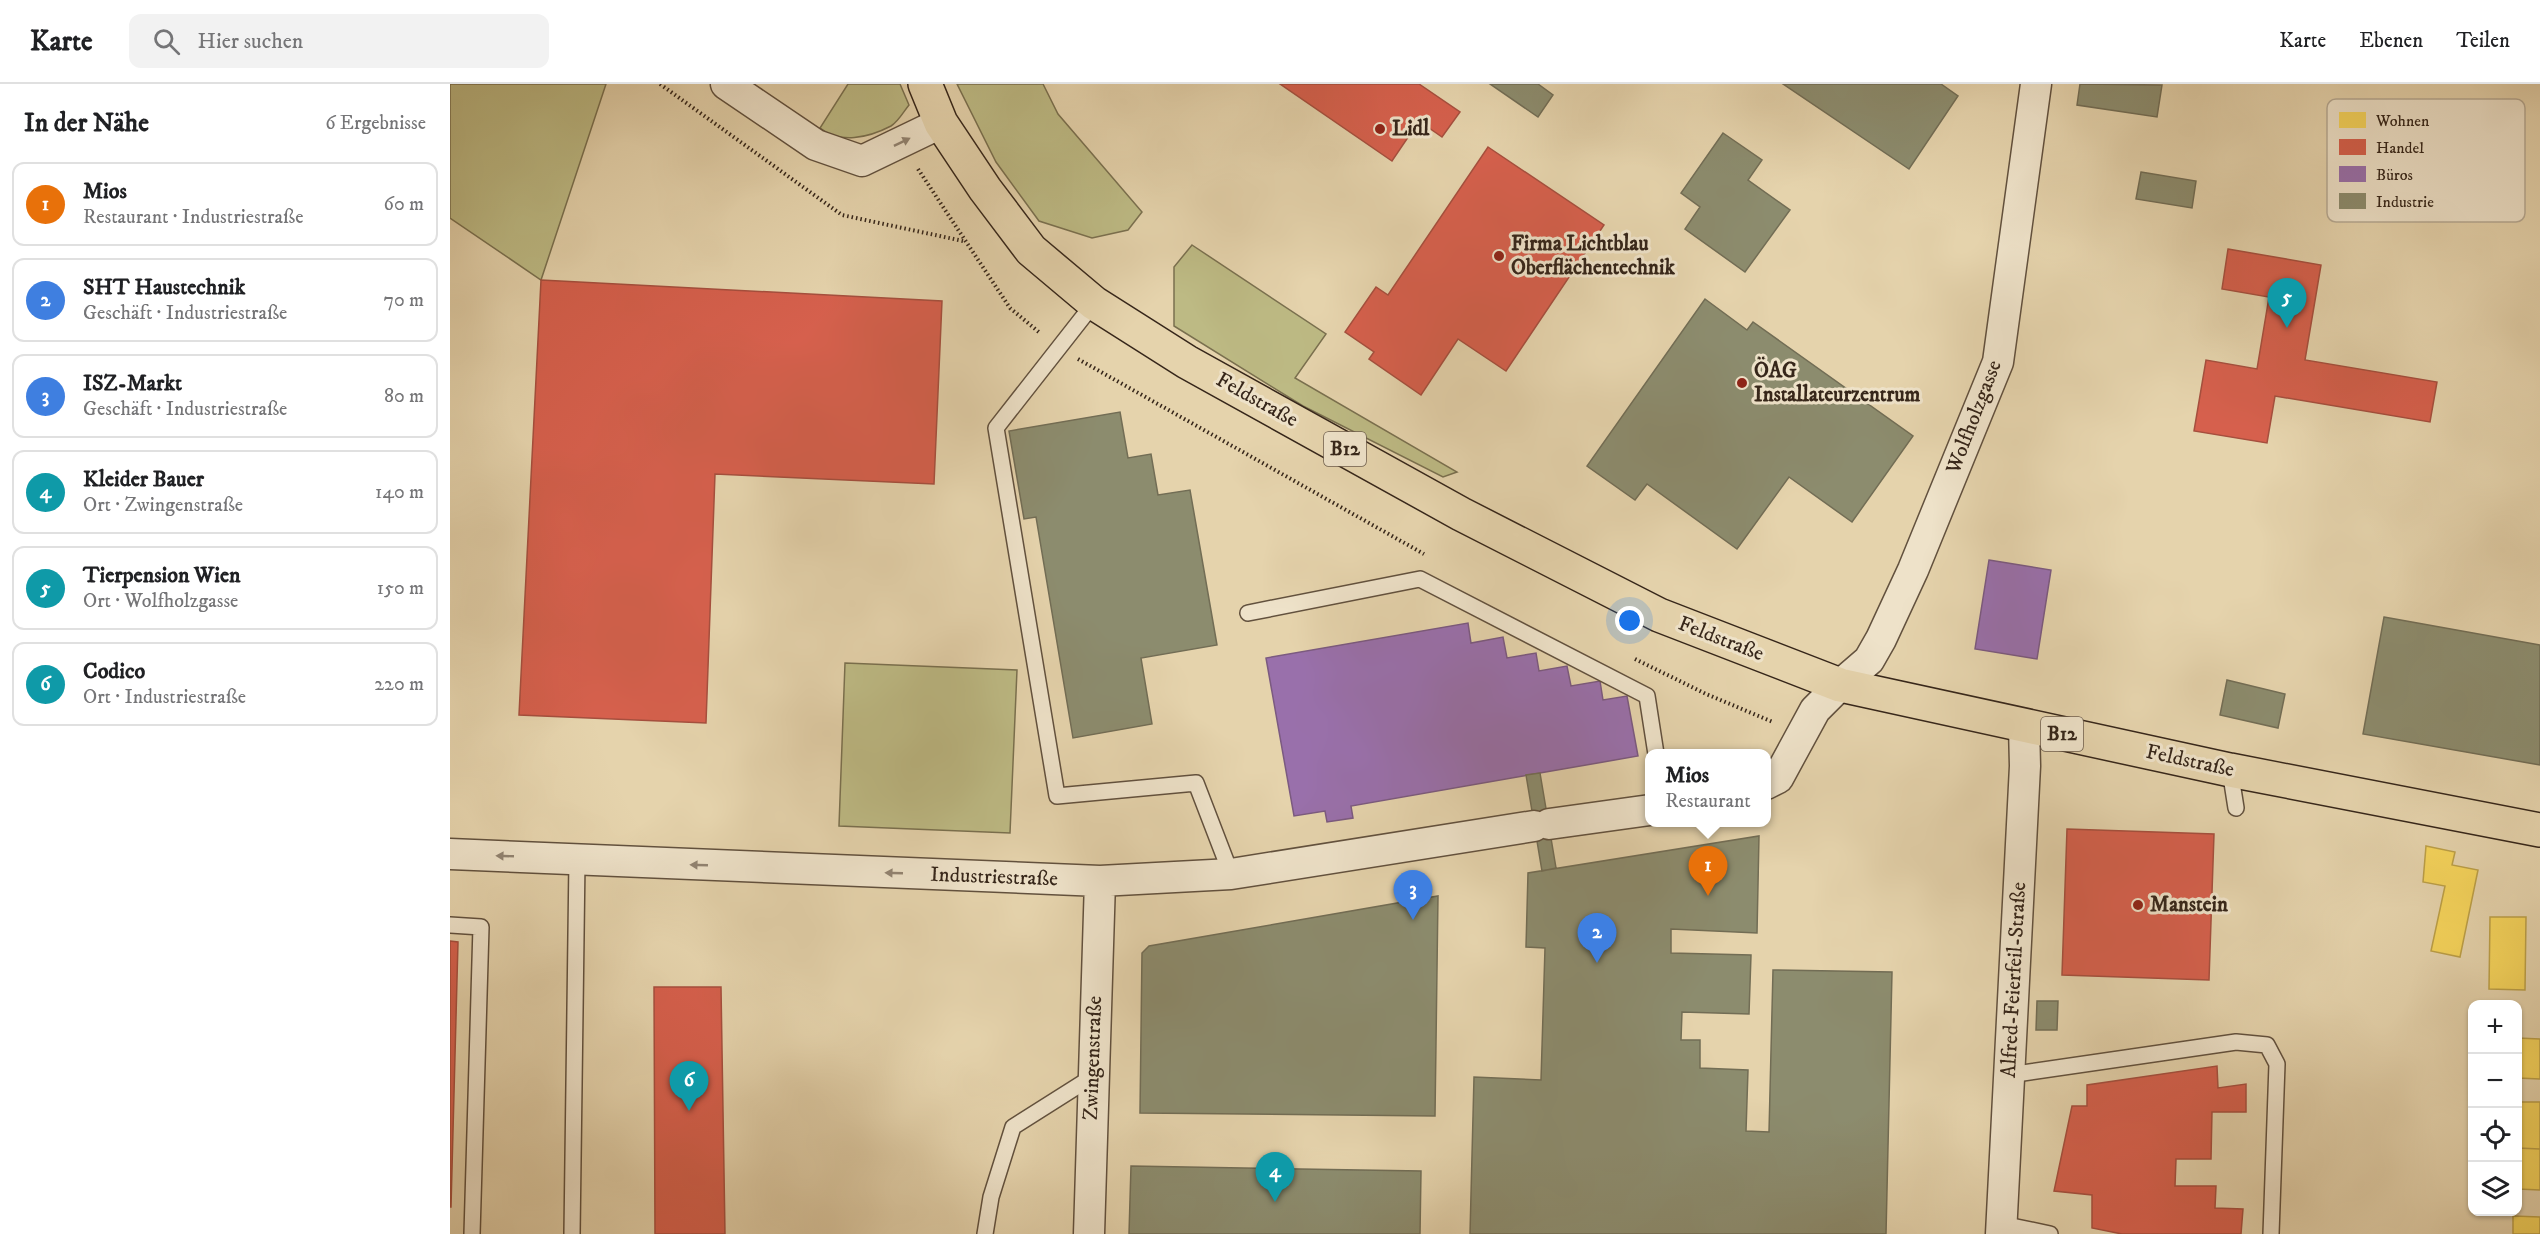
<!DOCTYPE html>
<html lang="de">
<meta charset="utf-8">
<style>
:root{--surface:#fff;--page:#f2f2f2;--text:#202124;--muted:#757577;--line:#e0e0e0;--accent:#b45309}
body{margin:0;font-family:"IM FELL DW Pica",serif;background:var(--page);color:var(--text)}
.controls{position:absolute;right:18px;bottom:18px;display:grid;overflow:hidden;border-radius:12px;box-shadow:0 2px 4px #0004}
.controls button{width:54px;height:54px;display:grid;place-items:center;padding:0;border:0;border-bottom:2px solid var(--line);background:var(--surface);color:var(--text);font:30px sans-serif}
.you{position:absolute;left:1180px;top:537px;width:21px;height:21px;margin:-15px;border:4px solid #fff;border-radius:50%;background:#1a73e8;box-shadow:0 0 0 9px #1a73e833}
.badge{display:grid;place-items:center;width:39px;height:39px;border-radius:50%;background:var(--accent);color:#fff;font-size:20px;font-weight:700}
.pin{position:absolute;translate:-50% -50px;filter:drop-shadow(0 2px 3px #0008)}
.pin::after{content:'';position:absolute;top:32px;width:21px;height:18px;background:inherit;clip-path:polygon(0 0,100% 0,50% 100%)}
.popup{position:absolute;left:1195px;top:665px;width:126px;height:78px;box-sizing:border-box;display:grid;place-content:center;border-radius:12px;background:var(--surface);filter:drop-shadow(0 2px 4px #0005);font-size:20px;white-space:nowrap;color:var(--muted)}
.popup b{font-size:22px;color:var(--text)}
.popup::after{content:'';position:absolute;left:50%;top:100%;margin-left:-12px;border:12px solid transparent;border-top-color:var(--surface)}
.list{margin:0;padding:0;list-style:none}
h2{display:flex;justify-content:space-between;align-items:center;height:78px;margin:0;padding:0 24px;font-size:26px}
h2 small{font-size:20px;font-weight:400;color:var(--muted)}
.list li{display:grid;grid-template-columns:39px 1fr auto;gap:18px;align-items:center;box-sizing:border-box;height:84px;margin:0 12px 12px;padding:0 12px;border:2px solid var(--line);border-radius:12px}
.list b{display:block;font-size:22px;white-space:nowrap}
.list p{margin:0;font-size:20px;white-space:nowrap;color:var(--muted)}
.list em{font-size:20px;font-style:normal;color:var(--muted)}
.icon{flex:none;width:33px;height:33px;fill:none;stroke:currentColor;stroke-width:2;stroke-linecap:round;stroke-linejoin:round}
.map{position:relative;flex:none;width:2090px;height:1150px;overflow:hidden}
header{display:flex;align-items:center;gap:36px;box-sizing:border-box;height:84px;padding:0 30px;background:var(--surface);border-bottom:2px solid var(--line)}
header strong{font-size:28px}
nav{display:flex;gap:33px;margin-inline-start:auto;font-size:21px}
.search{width:420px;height:54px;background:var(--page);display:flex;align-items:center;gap:15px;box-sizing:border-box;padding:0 21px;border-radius:12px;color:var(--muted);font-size:22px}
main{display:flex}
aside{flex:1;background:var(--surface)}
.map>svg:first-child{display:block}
</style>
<header>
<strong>Karte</strong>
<div class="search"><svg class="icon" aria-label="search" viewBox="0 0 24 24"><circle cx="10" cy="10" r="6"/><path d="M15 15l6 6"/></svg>Hier suchen</div>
<nav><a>Karte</a><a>Ebenen</a><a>Teilen</a></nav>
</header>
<main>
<aside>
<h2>In der Nähe<small>6 Ergebnisse</small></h2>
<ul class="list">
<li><span class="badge" style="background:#e8710a">1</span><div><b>Mios</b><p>Restaurant · Industriestraße</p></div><em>60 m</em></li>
<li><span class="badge" style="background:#3f7fe0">2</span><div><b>SHT Haustechnik</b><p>Geschäft · Industriestraße</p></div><em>70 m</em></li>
<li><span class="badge" style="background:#3f7fe0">3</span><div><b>ISZ-Markt</b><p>Geschäft · Industriestraße</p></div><em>80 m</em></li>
<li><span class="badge" style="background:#0f9aa8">4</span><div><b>Kleider Bauer</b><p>Ort · Zwingenstraße</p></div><em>140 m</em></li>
<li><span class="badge" style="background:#0f9aa8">5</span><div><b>Tierpension Wien</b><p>Ort · Wolfholzgasse</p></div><em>150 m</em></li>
<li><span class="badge" style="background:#0f9aa8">6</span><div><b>Codico</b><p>Ort · Industriestraße</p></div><em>220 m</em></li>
</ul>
</aside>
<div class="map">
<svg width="2090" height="1150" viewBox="0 0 2090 1150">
<rect width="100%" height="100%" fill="#e5d3ac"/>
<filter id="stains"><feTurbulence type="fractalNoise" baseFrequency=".00333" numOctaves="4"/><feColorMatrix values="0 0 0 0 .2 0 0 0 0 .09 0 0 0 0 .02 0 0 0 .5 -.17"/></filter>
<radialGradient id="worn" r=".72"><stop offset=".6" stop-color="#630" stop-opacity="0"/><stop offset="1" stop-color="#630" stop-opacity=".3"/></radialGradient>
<!-- green -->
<path fill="#bdba84" stroke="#7a704f" stroke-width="1.5" d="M0 0H156L91 196 0 134Z
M398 0H450L459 21C454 27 448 38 441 42 418 54 390 60 370 44Z
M507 0H593L608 30 692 128 678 146 642 154 589 137 546 78Z
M742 161 876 250 845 294 1007 388 993 393 853 322 724 242V183Z
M395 579 567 586 560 749 389 742Z"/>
<!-- homes -->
<path fill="#f6d55c" stroke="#bca048" stroke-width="1.5" d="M1976 762 2005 768 2002 781 2028 786 2010 873 1981 867 1995 802 1973 798Z
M2040 833H2076L2075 906 2039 905Z
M2068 954 2090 955V995L2068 994Z
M2068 1018H2090V1065L2068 1064Z
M2068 1064 2090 1065V1106L2068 1105Z
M2063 1132 2090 1133V1150H2063Z"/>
<!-- shops -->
<path fill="#d6604d" stroke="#a64f3e" stroke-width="1.5" d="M830 0H969L1010 28 992 53 969 37 942 77Z
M1038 63 1154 141 1056 287 1008 255 971 311 919 275 924 268 895 248 926 203 938 211Z
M1778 165 1871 181 1855 276 1987 298 1980 338 1825 312 1817 359 1744 347 1756 276 1807 285 1819 213 1772 205Z
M91 196 492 217 484 400 265 390 256 639 69 631Z
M1617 745 1764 750 1759 896 1612 891Z
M0 857 8 858 1 1123H0Z
M204 903H271L275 1150H205Z
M1767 982 1768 1004 1796 1000V1028H1762L1761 1075H1726L1725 1102H1766L1765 1124 1793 1125 1791 1150H1672L1642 1144V1111L1604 1107 1622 1022H1637V1001Z"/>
<!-- offices -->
<path fill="#9970ab" stroke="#7b5a80" stroke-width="1.5" d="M1539 476 1601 486 1587 575 1525 565Z
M1018 539 1021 559 1053 553 1057 574 1086 569 1089 587 1117 582 1121 602 1150 597 1153 616 1177 612 1188 672 901 722 903 734 877 738 875 727 844 732 816 574Z"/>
<!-- industry -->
<path fill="#8c8c6e" stroke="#726d55" stroke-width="1.5" d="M1040 0H1088L1103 11 1088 33Z
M1333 0H1491L1508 12 1459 85Z
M1630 0 1712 1 1707 33 1627 21Z
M1273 49 1312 76 1298 96 1340 126 1295 188 1235 145 1250 123 1231 109Z
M1691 88 1746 97 1742 124 1686 115Z
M1255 215 1297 246 1303 238 1463 352 1402 438 1339 393 1287 465 1197 400 1185 416 1137 382Z
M670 328 678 374 701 370 708 411 740 406 767 561 691 574 702 640 623 654 586 433 574 435 559 347Z
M1934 533 2090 561V681L1913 650Z
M1777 596 1835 610 1828 644 1770 631Z
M1090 689 1106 784 1092 787 1076 691Z
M1309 752 1307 849 1221 845V869L1301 871 1299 930 1232 928 1231 956H1250V984L1298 986 1296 1047 1319 1048 1323 886 1442 888 1436 1150H1020L1024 993 1091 996 1095 864 1076 863 1078 789Z
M988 812 985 1032 690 1029 692 869 699 862Z
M1587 917H1608L1607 946H1586Z
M681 1082 971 1087 970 1150H679Z"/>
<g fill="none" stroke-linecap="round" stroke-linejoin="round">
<!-- service casing -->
<g stroke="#62513e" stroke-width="18">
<path id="service" d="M644 219 546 344 607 712 746 699 781 790
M798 529 970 495 1197 612 1206 670
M1780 686 1786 724
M0 841 31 843 22 1150
M1559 991 1786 958 1817 961 1827 980 1821 1150
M1552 1140 1600 1150
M122 1150 127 776
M535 1150 541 1113 563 1043 642 993"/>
</g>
<!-- minor casing -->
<g stroke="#62513e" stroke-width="33">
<path id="minor" d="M276 0 366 61 412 77 491 39
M1316 700 1328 694 1365 626 1390 601 1419 576 1431 555 1463 486 1548 278 1586 0
M1099 740 1200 726
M0 770 650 797 781 790 1084 742
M639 1150 650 797
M1551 1150 1575 682 1574 642"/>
</g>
<!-- primary casing -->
<g stroke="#36261a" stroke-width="36">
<path id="primary" d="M475 0 491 39 535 105 581 166 644 219 737 278 1011 430 1209 531 1390 601 1780 686 2090 746"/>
</g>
<!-- path -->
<path stroke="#36261a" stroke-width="4" stroke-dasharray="1.5 3" stroke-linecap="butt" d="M210 0 392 131 513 157
M468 85 560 224 590 249
M628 275 974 470
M1185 575 1256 610 1323 638"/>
<!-- service -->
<use href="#service" stroke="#eee2c9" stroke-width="15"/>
<!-- minor -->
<use href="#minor" stroke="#eee2c9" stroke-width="30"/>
<!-- primary -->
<use href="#primary" stroke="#e5d3ac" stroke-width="33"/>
</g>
<!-- one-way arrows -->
<defs><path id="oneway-solid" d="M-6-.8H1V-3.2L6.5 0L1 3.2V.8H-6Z" transform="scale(1.5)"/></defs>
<g fill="#928472">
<use href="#oneway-solid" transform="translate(452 58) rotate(-26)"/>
<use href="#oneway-solid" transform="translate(55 772) rotate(-178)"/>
<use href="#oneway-solid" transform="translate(249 781) rotate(-178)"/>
<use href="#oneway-solid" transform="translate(444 789) rotate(-178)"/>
</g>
<!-- markers -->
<g fill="#8f2418" stroke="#eee2c9" stroke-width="2">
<circle cx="930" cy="45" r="6"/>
<circle cx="1049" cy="172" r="6"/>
<circle cx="1292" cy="299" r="6"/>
<circle cx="1688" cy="821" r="6"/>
</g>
<g text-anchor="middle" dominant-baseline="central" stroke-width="6" stroke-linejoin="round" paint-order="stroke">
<!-- shield labels -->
<g fill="#eee2c9" stroke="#6d5e4e" stroke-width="1.5">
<rect x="874" y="348" width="42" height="34" rx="4.5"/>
<rect x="1591" y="633" width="42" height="34" rx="4.5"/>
</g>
<g font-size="20" font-weight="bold" fill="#36261a">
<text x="895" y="365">B12</text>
<text x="1612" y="650">B12</text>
</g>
<!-- poi labels -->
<g font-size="21" font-weight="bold" fill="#36261a" stroke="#eee2c9" text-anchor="start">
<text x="942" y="45">Lidl</text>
<text x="1061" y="160">Firma Lichtblau<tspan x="1061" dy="24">Oberflächentechnik</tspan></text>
<text x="1304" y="287">ÖAG<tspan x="1304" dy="24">Installateurzentrum</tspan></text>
<text x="1700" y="821">Manstein</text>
</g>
<!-- street labels -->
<g font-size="21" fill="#36261a" stroke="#eee2c9">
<text transform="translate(807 316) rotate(29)">Feldstraße</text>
<text transform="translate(1524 333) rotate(-69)">Wolfholzgasse</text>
<text transform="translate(1271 555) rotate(21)">Feldstraße</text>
<text transform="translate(1740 677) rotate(12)">Feldstraße</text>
<text transform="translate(544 793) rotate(2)">Industriestraße</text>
<text transform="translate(1564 896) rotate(-87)">Alfred-Feierfeil-Straße</text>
<text transform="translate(643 974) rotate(-88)">Zwingenstraße</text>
</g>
</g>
<!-- legend -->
<rect x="1877" y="15" width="198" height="123" rx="9" fill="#eee2c9" stroke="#b7aa94" stroke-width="1.5"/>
<rect x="1889" y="28" width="27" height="16" fill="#f6d55c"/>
<rect x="1889" y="55" width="27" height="16" fill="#d6604d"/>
<rect x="1889" y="82" width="27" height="16" fill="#9970ab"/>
<rect x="1889" y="109" width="27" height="16" fill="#8c8c6e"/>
<g font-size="16" fill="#36261a">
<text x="1926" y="42">Wohnen</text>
<text x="1926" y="69">Handel</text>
<text x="1926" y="96">Büros</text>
<text x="1926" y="123">Industrie</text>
</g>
<rect width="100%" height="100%" filter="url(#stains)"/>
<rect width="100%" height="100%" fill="url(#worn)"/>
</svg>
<div class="controls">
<button>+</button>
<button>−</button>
<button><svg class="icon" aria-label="locate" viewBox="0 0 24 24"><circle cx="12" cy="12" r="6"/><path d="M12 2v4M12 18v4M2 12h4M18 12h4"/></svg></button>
<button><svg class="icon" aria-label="layers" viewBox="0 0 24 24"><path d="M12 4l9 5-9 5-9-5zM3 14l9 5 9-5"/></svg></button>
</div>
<div class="you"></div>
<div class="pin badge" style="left:1258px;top:812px;background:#e8710a">1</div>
<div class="popup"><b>Mios</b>Restaurant</div>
<div class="pin badge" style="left:1147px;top:879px;background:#3f7fe0">2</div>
<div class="pin badge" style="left:963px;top:836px;background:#3f7fe0">3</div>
<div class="pin badge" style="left:825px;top:1118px;background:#0f9aa8">4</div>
<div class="pin badge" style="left:1837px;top:244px;background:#0f9aa8">5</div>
<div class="pin badge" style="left:239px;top:1027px;background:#0f9aa8">6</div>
</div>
</main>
